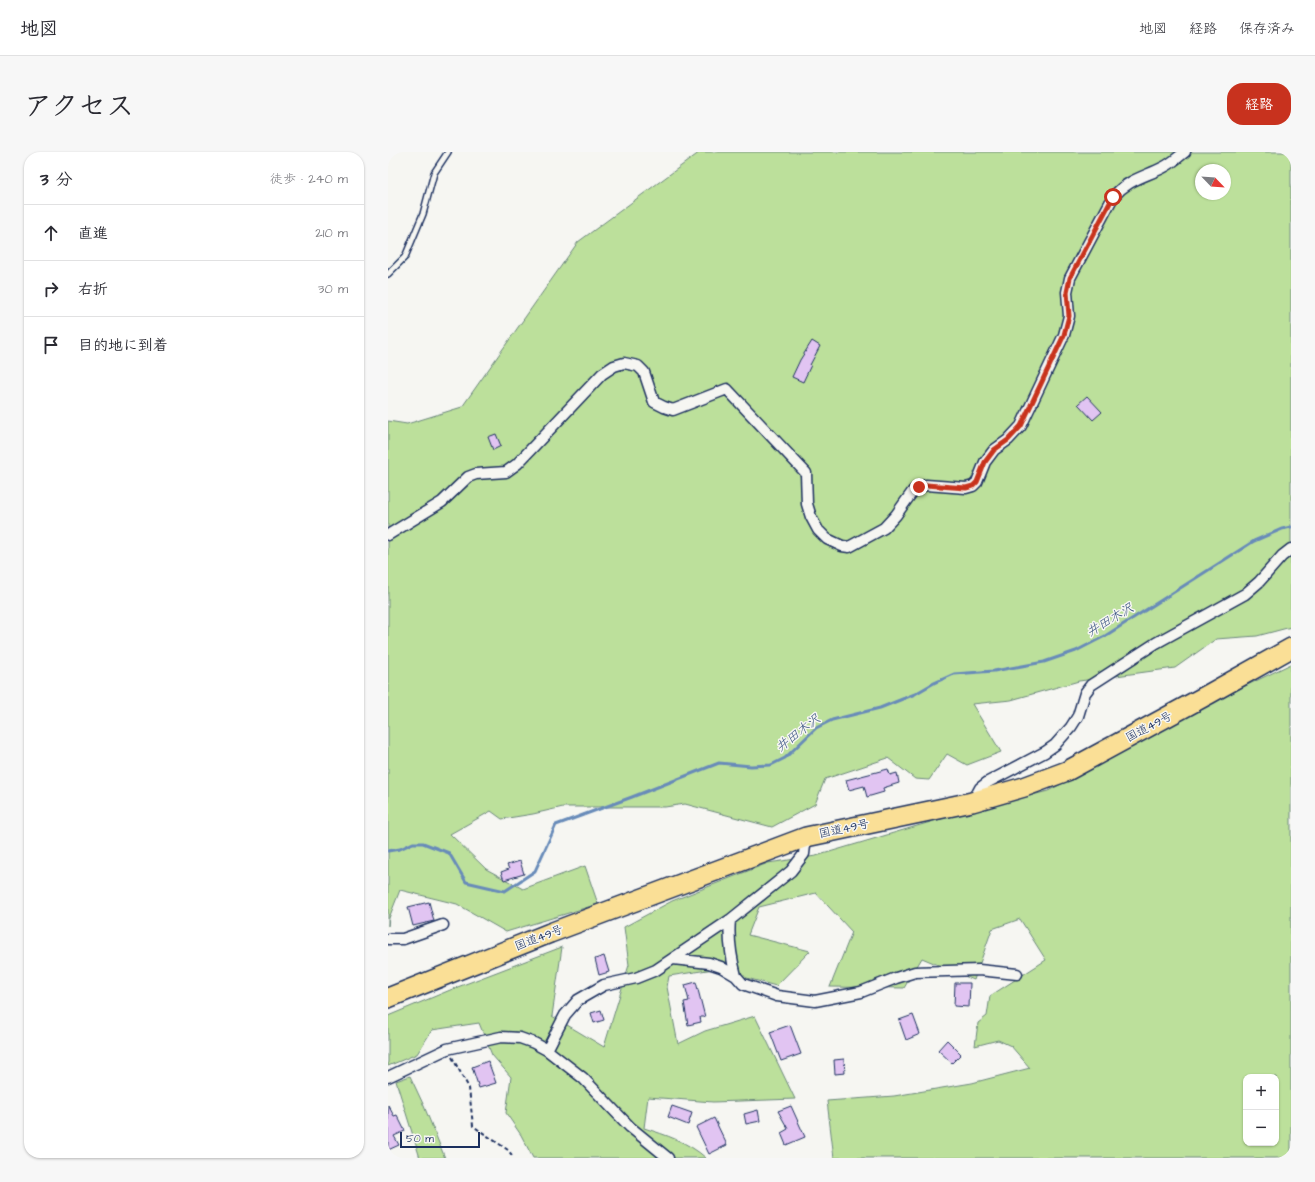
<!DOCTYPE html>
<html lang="ja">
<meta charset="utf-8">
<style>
:root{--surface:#fff;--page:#f7f7f7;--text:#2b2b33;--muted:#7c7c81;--line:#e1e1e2;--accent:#c8321e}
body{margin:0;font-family:"Architects Daughter","Klee One",sans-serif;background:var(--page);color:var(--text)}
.controls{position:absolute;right:12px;bottom:12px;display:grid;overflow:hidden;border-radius:8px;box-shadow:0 1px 3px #0004}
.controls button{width:36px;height:36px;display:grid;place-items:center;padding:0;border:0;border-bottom:1px solid var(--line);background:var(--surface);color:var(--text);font:20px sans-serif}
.compass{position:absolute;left:807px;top:12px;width:36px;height:36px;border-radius:50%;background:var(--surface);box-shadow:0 1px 3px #0004;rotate:115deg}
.scale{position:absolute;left:12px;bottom:10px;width:80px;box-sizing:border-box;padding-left:4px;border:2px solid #1b2f5e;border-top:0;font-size:11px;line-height:14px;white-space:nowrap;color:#1b2f5e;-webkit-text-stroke:3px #f6f6f2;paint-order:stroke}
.stop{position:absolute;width:12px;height:12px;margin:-9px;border:3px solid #c8321e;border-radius:50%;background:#fff}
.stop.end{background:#c8321e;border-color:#fff;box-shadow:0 1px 4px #0008}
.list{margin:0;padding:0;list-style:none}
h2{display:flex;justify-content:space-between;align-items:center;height:52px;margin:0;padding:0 16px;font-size:17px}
h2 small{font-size:13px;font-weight:400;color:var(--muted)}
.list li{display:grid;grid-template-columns:26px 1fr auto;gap:12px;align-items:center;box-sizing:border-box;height:56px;padding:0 16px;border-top:1px solid var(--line)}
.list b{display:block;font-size:15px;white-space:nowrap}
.list em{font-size:13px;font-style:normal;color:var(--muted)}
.icon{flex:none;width:22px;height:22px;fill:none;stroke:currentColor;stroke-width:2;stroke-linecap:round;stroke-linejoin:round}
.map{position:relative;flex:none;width:903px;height:1006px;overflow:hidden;border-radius:16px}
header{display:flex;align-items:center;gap:24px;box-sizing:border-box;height:56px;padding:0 20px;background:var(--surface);border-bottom:1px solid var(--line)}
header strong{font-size:19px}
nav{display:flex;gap:22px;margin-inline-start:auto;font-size:14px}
.intro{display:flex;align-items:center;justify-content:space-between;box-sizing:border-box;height:96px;padding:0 24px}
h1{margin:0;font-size:28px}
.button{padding:10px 18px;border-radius:16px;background:var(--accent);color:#fff;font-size:14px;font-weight:700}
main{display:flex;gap:24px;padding:0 24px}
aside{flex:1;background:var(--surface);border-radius:16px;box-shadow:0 1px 3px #0004}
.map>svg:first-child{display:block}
</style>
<header>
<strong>地図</strong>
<nav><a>地図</a><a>経路</a><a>保存済み</a></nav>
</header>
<div class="intro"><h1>アクセス</h1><a class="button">経路</a></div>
<main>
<aside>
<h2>3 分<small>徒歩 · 240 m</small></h2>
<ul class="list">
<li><svg class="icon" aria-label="ahead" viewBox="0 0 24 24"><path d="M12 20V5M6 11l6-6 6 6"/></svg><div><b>直進</b></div><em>210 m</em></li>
<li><svg class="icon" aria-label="right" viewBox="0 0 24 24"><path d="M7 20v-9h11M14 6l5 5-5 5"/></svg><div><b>右折</b></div><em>30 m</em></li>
<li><svg class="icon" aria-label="arrive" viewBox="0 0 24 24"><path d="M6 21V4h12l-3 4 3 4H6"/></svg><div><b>目的地に到着</b></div></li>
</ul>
</aside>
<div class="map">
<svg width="903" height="1006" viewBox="0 0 903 1006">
<rect width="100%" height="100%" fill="#f6f6f2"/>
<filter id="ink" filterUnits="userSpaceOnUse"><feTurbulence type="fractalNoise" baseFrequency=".025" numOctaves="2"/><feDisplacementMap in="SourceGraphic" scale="8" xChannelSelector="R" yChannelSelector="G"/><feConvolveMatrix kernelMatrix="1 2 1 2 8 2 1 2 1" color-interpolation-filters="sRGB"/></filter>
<g filter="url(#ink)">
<!-- green -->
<path fill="#bce09b" stroke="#6c887c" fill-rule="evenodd" d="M312 0H903V475L869 484 828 487 787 516 691 529 623 548 584 552 613 600 579 613 559 602 541 628 527 627 500 606 437 627 427 652 384 675 297 652 277 655H175L145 662 114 667 103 659 62 682 98 717 135 737 197 714 210 752 118 780 69 752 12 738 1 766 0 774V269L19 272 74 255 190 90ZM813 18H837V42H813Z
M903 512V1006H446L439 949 506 944 584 931 642 916 623 894 610 888 587 894 590 871 599 864 602 844 658 808 632 767 604 777 586 828 534 806 516 836 442 835 464 780 428 741 371 755 360 783 422 799 388 834 326 817 281 824 279 835 290 892 317 879 367 864 407 947 325 950 260 945 256 976C278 983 300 990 318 1006H145L133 983 118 961 123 925 104 903 91 871 44 878 29 902 0 914V864L67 836 174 795 164 864 216 895 241 813 236 775 284 749 380 711 428 704 556 666 660 639 761 586 849 538ZM858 925H888V991H858Z
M22 924 36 954 57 1006H32L8 929Z"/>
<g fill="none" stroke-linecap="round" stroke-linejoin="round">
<!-- stream -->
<path stroke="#678bb9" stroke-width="3" d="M0 699 12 697 25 691H35L61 701 78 730 117 739 147 719 168 673 244 645 331 611 363 614 383 613 397 606 428 576 444 568 492 556 527 542 546 531 566 522 606 519 656 510 688 499 717 484 866 389 894 377 903 375"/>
</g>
<!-- building -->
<path fill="#e1c4f2" stroke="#1b2f5e" d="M424 189 432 194 422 213H423L415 230 404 225 412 208Z
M699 244 714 260 705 268 690 252Z
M108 282 113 294 105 298 100 285Z
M500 617 502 623 509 621 511 631 495 636 496 640 479 645 476 634 461 638 458 628Z
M132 709 136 722 116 728 113 720 121 717 119 713Z
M41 750 46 769 25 774 20 755Z
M216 804 221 820 211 823 207 807Z
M308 830 317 865H312L313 870 300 873 296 850 301 849 297 833Z
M567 831H582L581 855 566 854Z
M213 858 216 868 206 871 203 861Z
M525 863 532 882 518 888 511 868Z
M402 873 413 902 393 909 382 880Z
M559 888 573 902 564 911 550 898Z
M456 907 457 921 447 922 446 908Z
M100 909 108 931 91 936 84 915Z
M0 953 6 964 9 963 17 979 6 984 11 993 0 998Z
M284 954 304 961 300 973 280 965Z
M403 954 417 985 398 993 393 981 400 977 390 959Z
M370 958 372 969 358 972 356 962Z
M326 966 339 993 321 1002 308 975Z"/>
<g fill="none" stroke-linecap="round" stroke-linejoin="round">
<!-- lane casing -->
<g stroke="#1b2f5e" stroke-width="8">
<path id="lane" d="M0 122 17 105 35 62 46 21 60 0"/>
</g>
<!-- street casing -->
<g stroke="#1b2f5e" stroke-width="13">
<path id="street" d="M0 383 54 350 80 325 88 322 118 320 129 312 214 222 226 214 236 211 250 214 256 220 266 250 276 255 285 258 339 237 418 321 419 352 423 365 430 378 439 387 454 394 461 395 496 376 508 363 525 339 531 335 538 333 578 336 585 334 589 330 597 310 606 298 620 288 633 274 676 183 681 164 679 140 682 126 725 45C740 27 757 25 776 15 784 11 790 5 797 0
M585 649 592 636 600 630 657 600 667 593 683 575 690 564 697 541 703 533 768 491 857 442 871 430 894 404 903 397
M0 787H15L55 773
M285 807 321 811 333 815 348 824C343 805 340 788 342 768
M348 824 355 832 389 844 427 849 473 840 508 826 527 820 591 818 629 822
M159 898 177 863 190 848 216 833 248 826 268 818 342 768 403 719 416 702 418 685
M0 925 59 897 113 885 132 886 146 891 159 898 195 926 242 975 280 1006"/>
</g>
<!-- highway casing -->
<g stroke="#1b2f5e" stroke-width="22">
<path id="highway" d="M0 846 162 781 418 685 584 650 636 635 679 619 821 542 903 496"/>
</g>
<!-- path -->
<path stroke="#1b2f5e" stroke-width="2" stroke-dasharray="4 3" stroke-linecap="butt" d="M64 905 81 936 85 974 120 998 126 1006"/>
<!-- lane -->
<use href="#lane" stroke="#f6f6f2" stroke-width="5"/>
<!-- street -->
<use href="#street" stroke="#f6f6f2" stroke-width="10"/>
<!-- highway -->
<use href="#highway" stroke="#fadf96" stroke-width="19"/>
</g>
</g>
<g fill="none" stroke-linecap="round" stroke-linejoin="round" filter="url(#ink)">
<!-- route -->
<path stroke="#c8321e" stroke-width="5" d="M531 335 538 333 578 336 585 334 589 330 597 310 606 298 620 288 633 274 676 183 681 164 679 140 682 126 725 45"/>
</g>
<g text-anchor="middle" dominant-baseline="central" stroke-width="3" stroke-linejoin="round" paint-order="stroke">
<!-- street labels -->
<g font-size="12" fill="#1b2f5e" stroke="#f6f6f2">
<text transform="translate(761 575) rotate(-28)">国道49号</text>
<text transform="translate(456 677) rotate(-12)">国道49号</text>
<text transform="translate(151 786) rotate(-21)">国道49号</text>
</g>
<!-- water labels -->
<g font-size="13" font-style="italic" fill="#3b5584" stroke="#f6f6f2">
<text transform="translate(722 468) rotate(-31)">井田木沢</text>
<text transform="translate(410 581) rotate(-38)">井田木沢</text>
</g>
</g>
</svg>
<div class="controls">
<button>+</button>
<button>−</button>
</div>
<svg class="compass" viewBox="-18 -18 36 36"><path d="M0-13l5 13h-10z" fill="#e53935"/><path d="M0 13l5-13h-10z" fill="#7c7c81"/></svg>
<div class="scale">50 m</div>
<div class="stop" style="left:725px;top:45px"></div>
<div class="stop end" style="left:531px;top:335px"></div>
</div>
</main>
